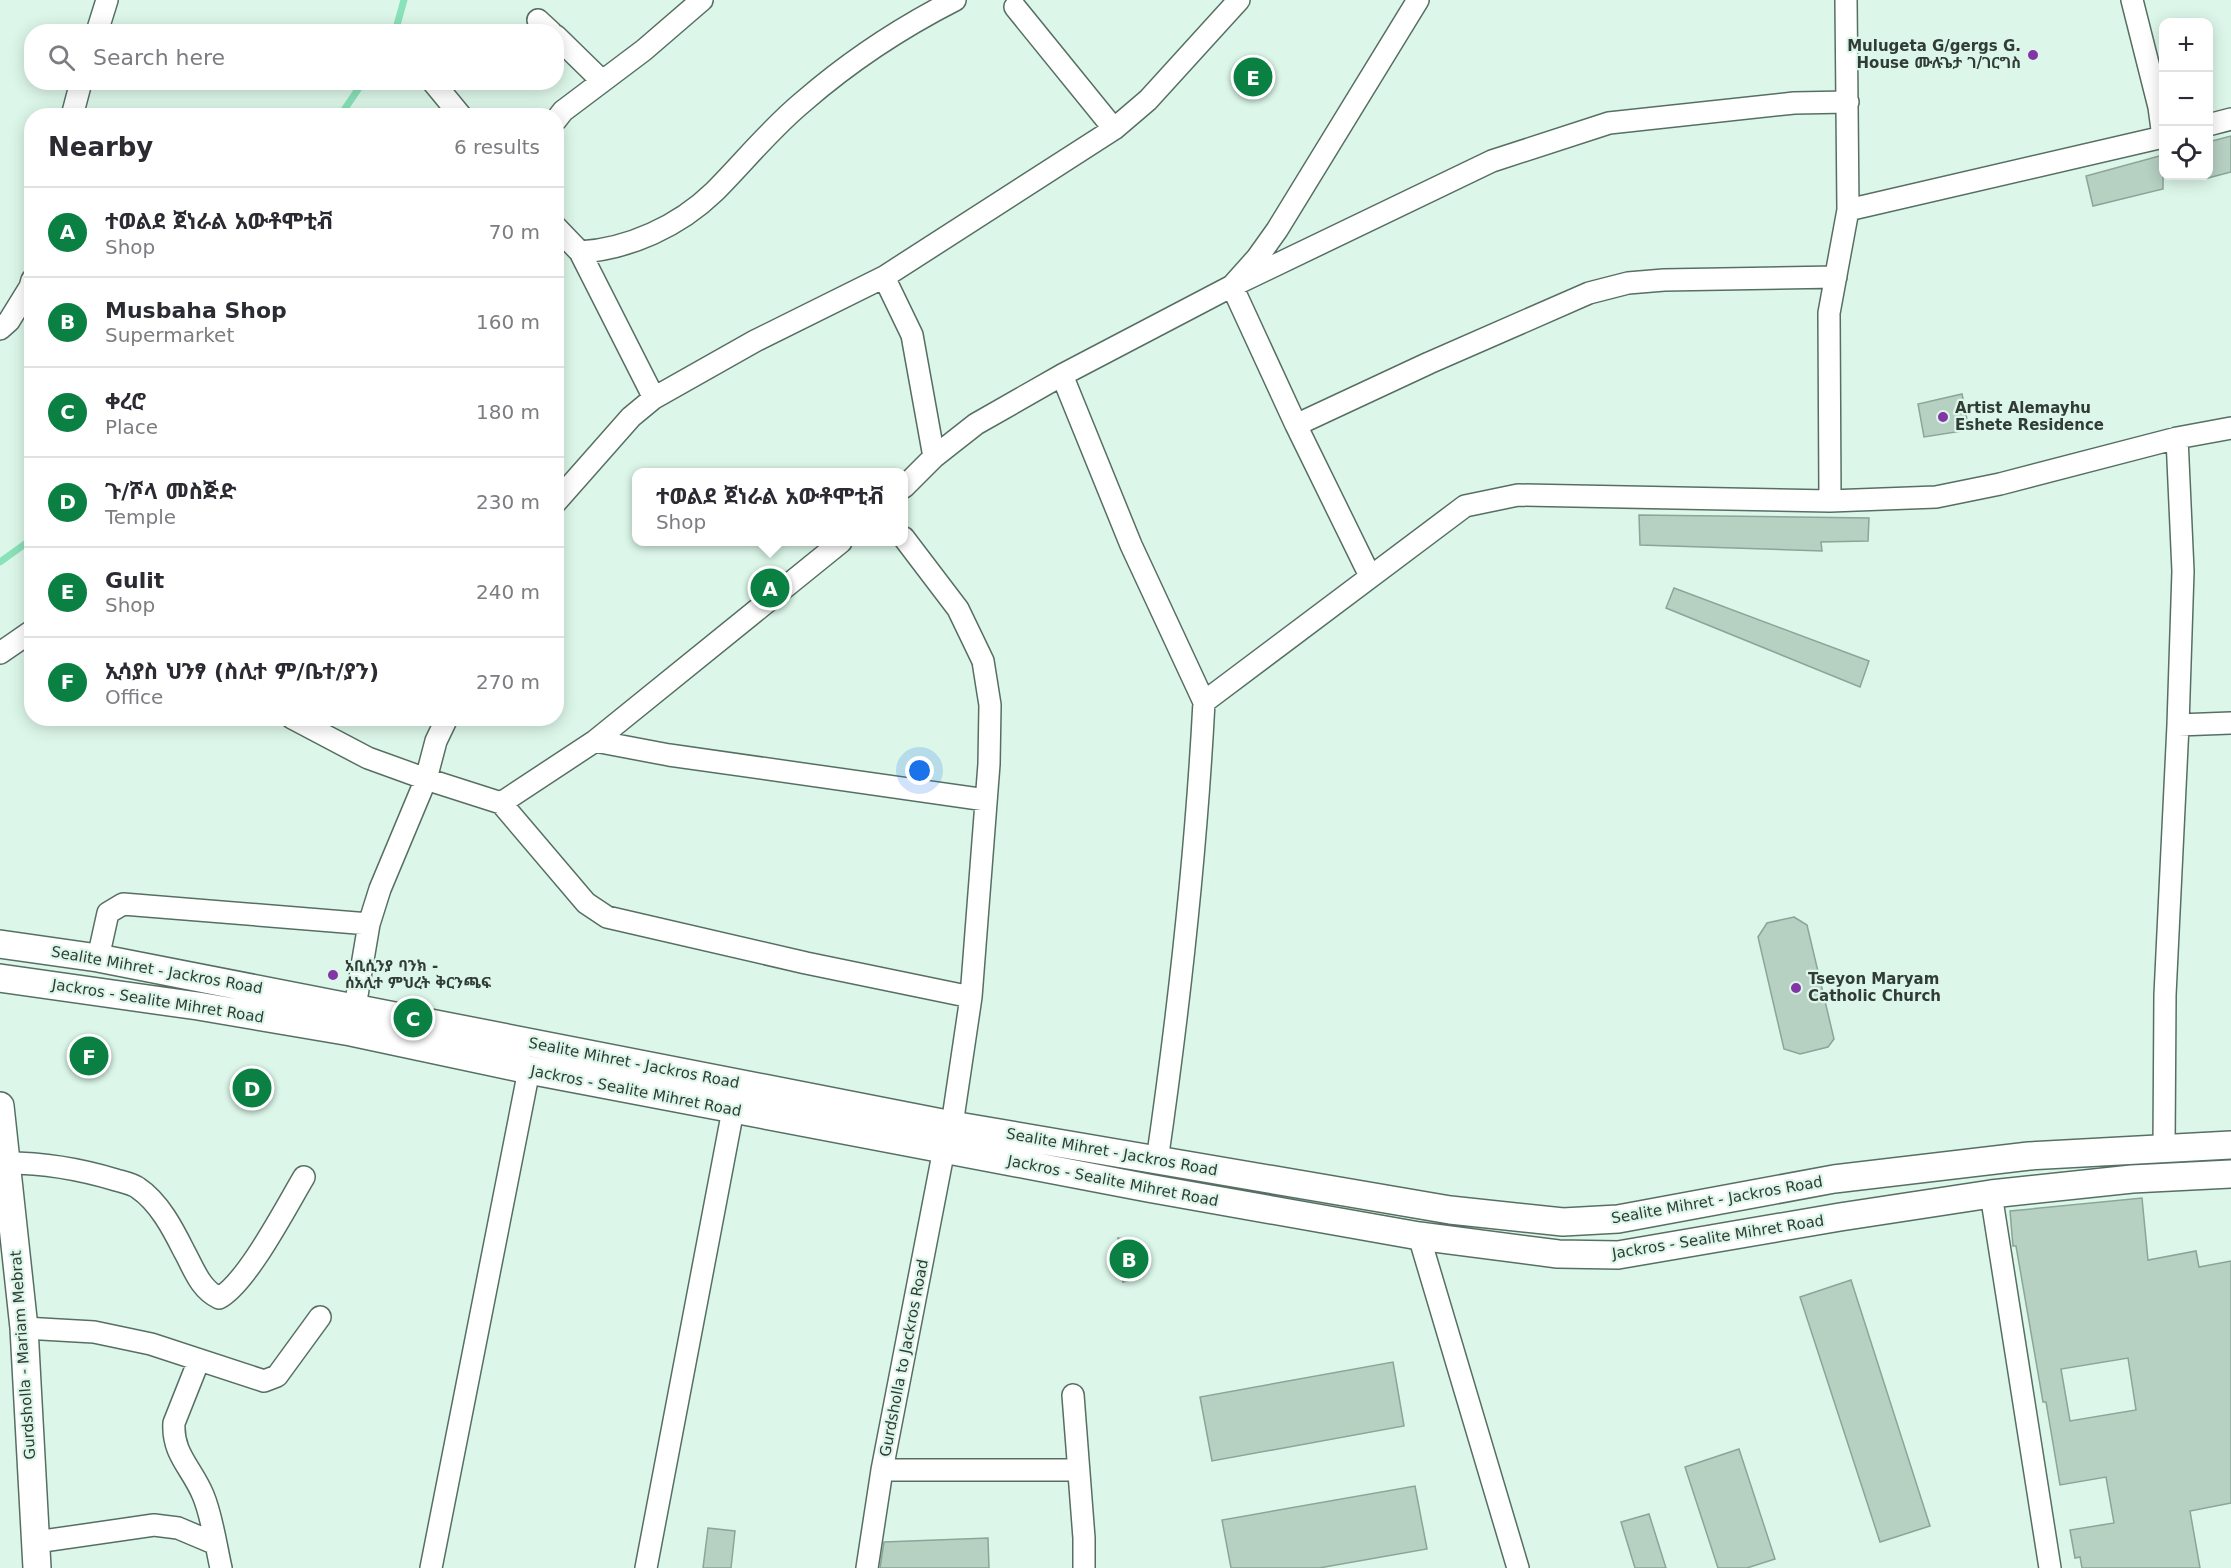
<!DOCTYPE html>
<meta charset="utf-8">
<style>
:root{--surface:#fff;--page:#f2f2f3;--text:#2b2b33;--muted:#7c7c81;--line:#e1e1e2;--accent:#0b8043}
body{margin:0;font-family:"DejaVu Sans","Noto Sans Ethiopic",sans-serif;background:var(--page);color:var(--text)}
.controls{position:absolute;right:18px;top:18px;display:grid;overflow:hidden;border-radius:12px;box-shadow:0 3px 15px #0003}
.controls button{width:54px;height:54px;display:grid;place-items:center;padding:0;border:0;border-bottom:2px solid var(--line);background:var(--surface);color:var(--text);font:30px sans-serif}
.you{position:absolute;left:920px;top:771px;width:21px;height:21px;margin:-15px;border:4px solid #fff;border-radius:50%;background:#1a73e8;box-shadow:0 0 0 9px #1a73e833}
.badge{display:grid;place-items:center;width:39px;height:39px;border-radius:50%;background:var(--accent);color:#fff;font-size:20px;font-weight:700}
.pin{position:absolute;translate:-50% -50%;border:3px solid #fff;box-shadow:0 2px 6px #0006}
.popup{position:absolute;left:632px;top:468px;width:276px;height:78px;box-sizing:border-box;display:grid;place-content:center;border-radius:12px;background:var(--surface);filter:drop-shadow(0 2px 4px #0005);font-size:20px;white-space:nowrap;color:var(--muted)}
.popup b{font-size:22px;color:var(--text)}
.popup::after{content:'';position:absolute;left:50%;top:100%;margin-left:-12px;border:12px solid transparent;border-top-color:var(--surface)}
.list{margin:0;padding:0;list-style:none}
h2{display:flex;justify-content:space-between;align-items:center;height:78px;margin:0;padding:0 24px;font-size:26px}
h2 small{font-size:20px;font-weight:400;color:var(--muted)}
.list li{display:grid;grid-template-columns:39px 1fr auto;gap:18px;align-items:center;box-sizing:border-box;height:90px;padding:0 24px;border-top:2px solid var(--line)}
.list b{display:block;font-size:22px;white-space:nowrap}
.list p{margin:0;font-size:20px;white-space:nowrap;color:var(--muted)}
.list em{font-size:20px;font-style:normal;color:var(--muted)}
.icon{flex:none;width:33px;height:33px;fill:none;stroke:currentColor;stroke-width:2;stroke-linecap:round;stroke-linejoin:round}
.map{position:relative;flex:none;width:2231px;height:1568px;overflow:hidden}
.search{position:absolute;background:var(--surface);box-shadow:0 3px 15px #0003;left:24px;top:24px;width:540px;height:66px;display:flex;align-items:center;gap:15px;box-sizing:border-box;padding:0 21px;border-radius:24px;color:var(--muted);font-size:22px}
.panel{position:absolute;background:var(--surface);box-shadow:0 3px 15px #0003;left:24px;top:108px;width:540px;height:618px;border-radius:24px}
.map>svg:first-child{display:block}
</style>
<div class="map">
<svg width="2231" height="1568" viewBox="0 0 2231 1568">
<rect width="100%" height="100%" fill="#dcf7e9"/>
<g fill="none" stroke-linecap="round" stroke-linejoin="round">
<!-- stream -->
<path stroke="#89e2b9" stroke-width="7" d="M395 32 404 0
M340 116 363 82
M0 562 32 539"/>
</g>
<!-- building -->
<path fill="#b6d0c2" stroke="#8ba598" stroke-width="1.5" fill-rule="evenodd" d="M2231 136V172L2208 178V142Z
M2163 155V189L2093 206 2086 176Z
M1962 394 1969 430 1924 437 1918 404Z
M1639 515 1869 518 1868 541 1821 542 1822 551 1640 545Z
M1674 588 1869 661 1860 687 1666 608Z
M1794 917 1807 925 1834 1039 1828 1047 1800 1054 1784 1049 1758 937 1767 923Z
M2142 1198 2148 1260 2196 1251 2199 1267 2231 1261V1503L2190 1511 2200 1568H2082L2080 1557 2075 1558 2070 1530 2114 1523 2106 1477 2060 1485 2046 1402H2043L2016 1246H2013L2010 1211ZM2128 1358 2136 1410 2070 1421 2061 1369Z
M1118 1238 1135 1241 1139 1278 1123 1282Z
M1851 1280 1930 1526 1880 1542 1800 1297Z
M1393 1362 1404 1426 1212 1461 1200 1397Z
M1739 1449 1775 1559 1747 1568H1718L1685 1467Z
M1415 1486 1427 1549 1319 1568H1231L1222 1520Z
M1649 1514 1666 1568H1635L1621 1522Z
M708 1528 735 1531 731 1568H703Z
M988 1538 989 1568H880L884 1542Z"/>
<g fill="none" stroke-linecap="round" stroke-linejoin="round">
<!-- minor casing -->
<g stroke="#576f63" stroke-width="24">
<path id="minor" d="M1418 0 1277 230 1257 258 1232 286 1492 161 1609 123 1794 103 1848 102
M1015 7 1114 129
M538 20 551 32
M97 32 107 0
M556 36 602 81
M433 82 461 116
M72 116 81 82
M556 120 563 111 644 50 702 0
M2208 125 2231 119
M1848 210 2163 137 2159 107 2132 0
M556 227 580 252C629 249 679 226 714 192 744 162 771 128 804 101 849 62 902 27 955 0
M580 252 654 398
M884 277 1114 129 1148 100 1239 0
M0 329 9 321 30 287 32 280
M1062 375 1131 545 1204 702
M1296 425 1429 363 1589 293 1628 283 1664 280 1836 277
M904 487 934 457 976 424 1062 375 1232 286 1296 425 1370 576
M1830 501 1829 313 1848 210 1846 0
M556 502 631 417 654 398 755 341 884 277 912 335 934 457
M841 542 595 741 669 755 986 800
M0 653 32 631
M292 718 368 758 426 779 501 803 586 903 607 917 806 963 971 997
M2178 725 2231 723
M501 803 595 741
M98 958 108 913 123 904 369 924
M355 1007 369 924 380 889 426 779 436 741 447 718
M2164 1148 2165 995 2178 725 2183 571 2177 438
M1157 1161C1179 1009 1196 855 1204 702L1465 506 1518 495 1830 501 1936 497 2000 484 2177 438 2231 428
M7 1163C45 1163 80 1169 116 1180 123 1182 133 1184 138 1188 159 1202 173 1229 184 1251 194 1269 200 1289 219 1298 247 1283 286 1207 304 1177
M1991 1194 2050 1568
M1419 1236 1518 1568
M24 1328 94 1332 151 1344 264 1381 277 1376 320 1317
M199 1360 174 1423C172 1454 192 1468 203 1495 212 1516 216 1546 221 1568
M1073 1395 1084 1538V1568
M882 1470H1078
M36 1542 154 1525 178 1528 216 1544
M431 1568 529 1070
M646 1568 733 1110
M867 1568 882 1470 944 1149 952 1125 971 997 989 764 990 705 983 661 958 609 904 538"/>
</g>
<!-- major casing -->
<g stroke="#576f63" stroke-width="30">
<path id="major" d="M0 944 98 958 952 1125 1450 1210 1563 1222 1618 1219 1834 1179 2029 1156 2231 1145
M0 978 198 1006 351 1032 529 1070 1148 1188 1419 1236 1558 1254 1618 1255 1840 1217 1991 1194 2132 1179 2231 1174
M0 1106 24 1328 37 1568"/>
</g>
<!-- minor -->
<use href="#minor" stroke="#fff" stroke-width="21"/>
<!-- major -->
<use href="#major" stroke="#fff" stroke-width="27"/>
</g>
<!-- markers -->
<g fill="#8235a5" stroke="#dcf7e9" stroke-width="2">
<circle cx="2033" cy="55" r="6"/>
<circle cx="1943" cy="417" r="6"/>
<circle cx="333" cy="975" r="6"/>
<circle cx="1796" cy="988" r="6"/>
</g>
<g text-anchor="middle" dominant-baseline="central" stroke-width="4.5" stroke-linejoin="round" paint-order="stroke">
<!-- poi labels -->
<g font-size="15" font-weight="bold" fill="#313c36" stroke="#dcf7e9" text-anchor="start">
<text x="2021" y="46" text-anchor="end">Mulugeta G/gergs G.<tspan x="2021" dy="17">House ሙሉጌታ ገ/ገርግስ</tspan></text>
<text x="1955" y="408">Artist Alemayhu<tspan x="1955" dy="17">Eshete Residence</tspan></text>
<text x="345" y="966">አቢሲንያ ባንክ -<tspan x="345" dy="17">ሰአሊተ ምህረት ቅርንጫፍ</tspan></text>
<text x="1808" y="979">Tseyon Maryam<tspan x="1808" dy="17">Catholic Church</tspan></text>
</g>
<!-- street labels -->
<g font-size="15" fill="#313c36" stroke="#dcf7e9">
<text transform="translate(157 970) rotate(10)">Sealite Mihret - Jackros Road</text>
<text transform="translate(158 1001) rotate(9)">Jackros - Sealite Mihret Road</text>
<text transform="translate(634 1063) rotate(11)">Sealite Mihret - Jackros Road</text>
<text transform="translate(636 1091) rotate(11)">Jackros - Sealite Mihret Road</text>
<text transform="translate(1112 1152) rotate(10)">Sealite Mihret - Jackros Road</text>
<text transform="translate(1113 1181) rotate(11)">Jackros - Sealite Mihret Road</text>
<text transform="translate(1717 1200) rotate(-10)">Sealite Mihret - Jackros Road</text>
<text transform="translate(1718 1237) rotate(-9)">Jackros - Sealite Mihret Road</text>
<text transform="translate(23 1355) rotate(-94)">Gurdsholla - Mariam Mebrat</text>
<text transform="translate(904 1358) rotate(-79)">Gurdsholla to Jackros Road</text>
</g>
</g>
</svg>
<div class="controls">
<button>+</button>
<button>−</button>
<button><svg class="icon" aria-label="locate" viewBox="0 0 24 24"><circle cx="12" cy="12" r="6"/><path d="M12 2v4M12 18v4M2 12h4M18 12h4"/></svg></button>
</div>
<div class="you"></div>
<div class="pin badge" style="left:770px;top:588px">A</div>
<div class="popup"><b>ተወልደ ጀነራል አውቶሞቲቭ</b>Shop</div>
<div class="pin badge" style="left:1129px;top:1259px">B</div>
<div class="pin badge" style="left:413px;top:1018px">C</div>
<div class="pin badge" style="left:252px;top:1088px">D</div>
<div class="pin badge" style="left:1253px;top:77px">E</div>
<div class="pin badge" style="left:89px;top:1056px">F</div>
<div class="search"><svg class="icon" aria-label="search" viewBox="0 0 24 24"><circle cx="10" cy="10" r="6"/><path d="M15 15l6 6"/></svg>Search here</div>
<section class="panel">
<h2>Nearby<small>6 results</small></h2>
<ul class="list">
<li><span class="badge">A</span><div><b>ተወልደ ጀነራል አውቶሞቲቭ</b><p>Shop</p></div><em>70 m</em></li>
<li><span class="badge">B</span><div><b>Musbaha Shop</b><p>Supermarket</p></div><em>160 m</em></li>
<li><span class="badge">C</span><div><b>ቀረሮ</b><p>Place</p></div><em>180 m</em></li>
<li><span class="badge">D</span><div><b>ጉ/ሾላ መስጅድ</b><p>Temple</p></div><em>230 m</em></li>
<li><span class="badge">E</span><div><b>Gulit</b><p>Shop</p></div><em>240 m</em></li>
<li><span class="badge">F</span><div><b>ኢሳያስ ህንፃ (ስሊተ ም/ቤተ/ያን)</b><p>Office</p></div><em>270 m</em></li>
</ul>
</section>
</div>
